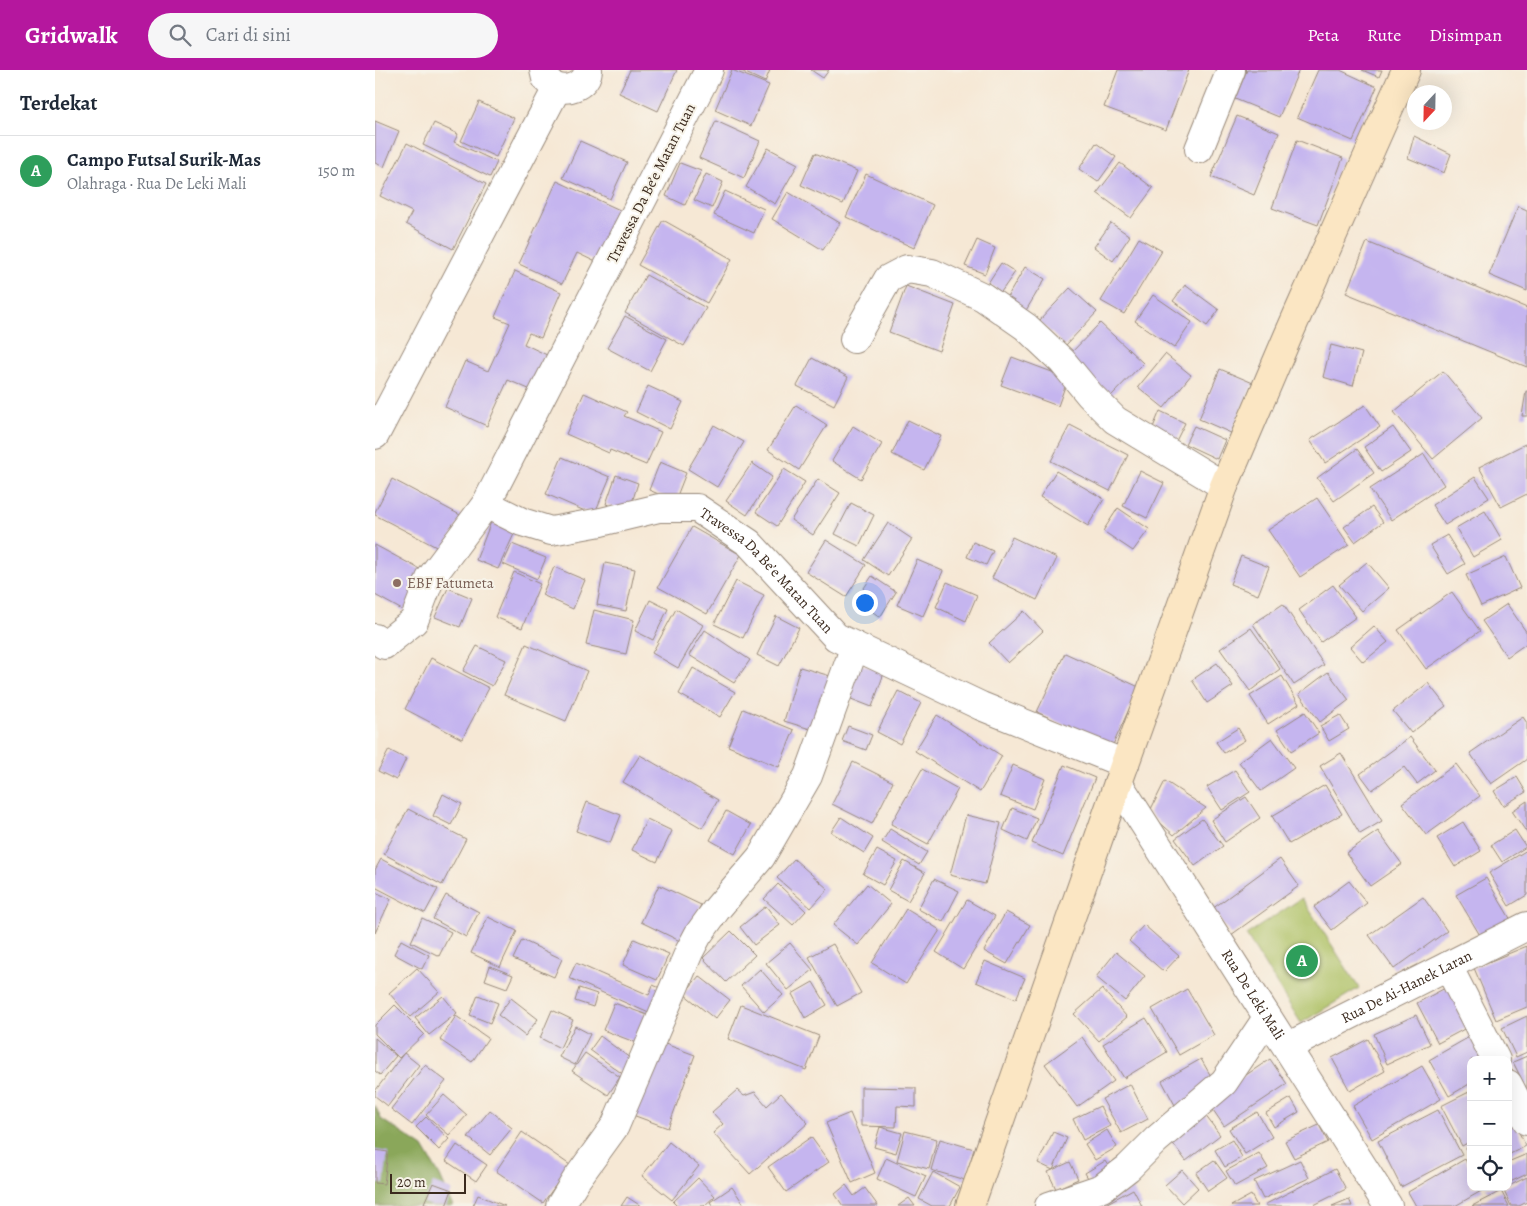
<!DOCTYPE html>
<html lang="id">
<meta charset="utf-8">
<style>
:root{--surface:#fff;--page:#f6f6f7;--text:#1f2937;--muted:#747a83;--line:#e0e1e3;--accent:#b5179e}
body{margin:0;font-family:Alegreya,serif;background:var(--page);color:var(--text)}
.controls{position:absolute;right:15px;bottom:15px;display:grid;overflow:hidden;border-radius:10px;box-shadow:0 5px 20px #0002}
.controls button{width:45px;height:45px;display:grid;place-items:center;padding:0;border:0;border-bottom:1px solid var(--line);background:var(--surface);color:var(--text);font:25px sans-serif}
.compass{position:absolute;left:1032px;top:15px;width:45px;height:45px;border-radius:50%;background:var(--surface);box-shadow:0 5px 20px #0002;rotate:202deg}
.scale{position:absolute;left:15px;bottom:12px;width:76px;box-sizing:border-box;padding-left:5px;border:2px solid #3b2a1e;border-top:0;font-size:14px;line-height:18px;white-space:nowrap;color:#3b2a1e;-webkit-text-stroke:4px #f7f3e8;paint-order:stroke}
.you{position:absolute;left:489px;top:532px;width:18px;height:18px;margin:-12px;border:4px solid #fff;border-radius:50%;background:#1a73e8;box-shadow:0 0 0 8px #1a73e833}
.badge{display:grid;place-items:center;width:32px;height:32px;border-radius:50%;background:var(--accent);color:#fff;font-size:16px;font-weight:700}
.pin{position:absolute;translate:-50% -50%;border:2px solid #fff;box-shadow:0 1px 5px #0006}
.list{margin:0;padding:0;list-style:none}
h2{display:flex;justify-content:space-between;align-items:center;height:65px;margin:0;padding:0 20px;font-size:21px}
h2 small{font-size:16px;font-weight:400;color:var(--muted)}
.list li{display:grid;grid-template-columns:32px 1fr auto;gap:15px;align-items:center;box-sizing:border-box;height:70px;padding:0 20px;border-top:1px solid var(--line)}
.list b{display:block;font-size:19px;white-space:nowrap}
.list p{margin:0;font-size:16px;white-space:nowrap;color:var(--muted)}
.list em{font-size:16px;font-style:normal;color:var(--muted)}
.icon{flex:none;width:28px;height:28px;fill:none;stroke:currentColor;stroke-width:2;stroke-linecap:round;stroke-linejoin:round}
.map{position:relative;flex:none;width:1152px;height:1136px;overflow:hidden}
header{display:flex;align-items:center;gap:30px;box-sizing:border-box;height:70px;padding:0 25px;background:var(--accent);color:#fff}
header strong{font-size:24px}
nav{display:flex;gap:28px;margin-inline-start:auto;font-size:18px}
.search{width:350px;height:45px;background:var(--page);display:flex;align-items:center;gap:12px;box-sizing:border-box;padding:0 18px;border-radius:28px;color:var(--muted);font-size:19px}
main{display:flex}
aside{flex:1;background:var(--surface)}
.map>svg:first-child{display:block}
</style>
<header>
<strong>Gridwalk</strong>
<div class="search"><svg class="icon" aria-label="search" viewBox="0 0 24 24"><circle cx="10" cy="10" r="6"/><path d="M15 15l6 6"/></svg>Cari di sini</div>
<nav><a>Peta</a><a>Rute</a><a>Disimpan</a></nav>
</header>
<main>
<aside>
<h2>Terdekat<small></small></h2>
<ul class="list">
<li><span class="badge" style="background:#2e9e5b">A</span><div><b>Campo Futsal Surik-Mas</b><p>Olahraga · Rua De Leki Mali</p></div><em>150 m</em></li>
</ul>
</aside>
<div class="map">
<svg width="1152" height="1136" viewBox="0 0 1152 1136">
<rect width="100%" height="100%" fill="#f7f3e8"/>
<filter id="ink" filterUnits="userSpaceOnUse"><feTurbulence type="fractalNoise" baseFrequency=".02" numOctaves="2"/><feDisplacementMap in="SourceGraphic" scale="10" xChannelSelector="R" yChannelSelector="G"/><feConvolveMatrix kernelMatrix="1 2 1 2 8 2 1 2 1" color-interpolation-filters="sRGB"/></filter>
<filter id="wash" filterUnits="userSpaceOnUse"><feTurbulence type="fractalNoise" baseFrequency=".0096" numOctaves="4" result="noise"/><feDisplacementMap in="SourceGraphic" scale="20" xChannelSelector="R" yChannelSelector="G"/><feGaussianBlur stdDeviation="1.12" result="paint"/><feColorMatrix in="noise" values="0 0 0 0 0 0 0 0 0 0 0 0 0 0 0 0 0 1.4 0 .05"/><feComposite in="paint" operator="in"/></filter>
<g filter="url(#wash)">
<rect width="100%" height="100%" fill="#f6e8d5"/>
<!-- green -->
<path fill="#aec165" stroke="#747642" d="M927 828 984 918 926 953 871 865Z"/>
<!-- forest -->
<path fill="#8aa75a" stroke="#62683c" d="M0 1035 6 1049 48 1077 65 1106 78 1136H0Z"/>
<g id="blocks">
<!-- building -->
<path fill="#c5b5ef" d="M255 0H302L283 41 244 23Z
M357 0 394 15 376 56 340 40Z
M364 0H395L390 12Z
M436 0H454L448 8Z
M743 0H814L791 60 729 37Z
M872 0H924L904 47 860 29Z
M943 0H965L1002 17 978 71 922 47Z
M987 0H1007L1004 7Z
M104 32 139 48 121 87 86 71Z
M862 46 904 63 879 125 836 107Z
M0 51 24 61 9 97 0 93Z
M341 51 385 71 369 108 324 88Z
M59 53 83 64 79 72 122 92 115 107 48 75Z
M1039 66 1076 84 1069 103 1033 88Z
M922 70 968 88 943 155 897 138Z
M205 71 252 92 235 129 188 108Z
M32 73 111 114 78 179 31 154 37 142 5 126Z
M721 73 741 87 723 112 704 99Z
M393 78 423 94 400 134 371 117Z
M440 83 482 101 468 134 426 115Z
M305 93 326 101 310 135 291 126Z
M745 93 778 118 756 148 722 123Z
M331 104 348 112 337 138 319 130Z
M491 104 558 135 539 178 471 147Z
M182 111 247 141 223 193 202 183 187 214 144 194Z
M350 121 389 139 379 163 339 145Z
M413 122 465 153 448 180 397 149Z
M1143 136 1152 140V221L1114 205Z
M288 150 357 189 332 233 263 195Z
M736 153 755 166 738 191 719 177Z
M764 168 787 181 749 244 726 231Z
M602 170 620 178 610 204 590 196Z
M992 172 1152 238V297L971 223Z
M626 193 640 202 626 222 613 213Z
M650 197 670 209 650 242 630 231Z
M140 201 186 222 166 268 154 263 149 274 172 285 156 320 133 310 112 356 70 337 90 291 113 301 135 253 120 247Z
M271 205 331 238 309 276 250 243Z
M810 215 844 240 832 256 798 231Z
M531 216 580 235 564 281 514 262Z
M695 218 722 242 690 276 664 251Z
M778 225 817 252 799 278 760 251Z
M250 246 292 269 275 301 232 278Z
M725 253 768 293 736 326 693 286Z
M956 275 987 283 978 316 948 307Z
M790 284 816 305 789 338 763 317Z
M637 287 693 308 683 336 626 315Z
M437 288 473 307 459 335 422 316Z
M845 299 878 313 856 363 824 349Z
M1068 301 1107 348 1058 389 1019 342Z
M273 316 308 332 295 359 261 342Z
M1151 321H1152V346H1147Z
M209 323 252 342 249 346 286 362 271 395 235 380 234 383 191 364Z
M421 335 452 355 424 400 393 380Z
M990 335 1005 357 950 393 935 370Z
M785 341 810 353 800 373 776 362Z
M533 350 566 366 549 400 517 384Z
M339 355 369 372 342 417 313 399Z
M695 355 753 385 735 421 676 391Z
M478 356 507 374 486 409 457 391Z
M819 356 850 370 842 389 810 374Z
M1018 357 1036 382 1006 402 989 377Z
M1152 373V424L1126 437 1104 397Z
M982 379 999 403 959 431 942 408Z
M1049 384 1069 415 1016 450 995 419Z
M187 387 235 407 219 445 171 424Z
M285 392 311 403 300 431 274 420Z
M377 393 397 407 372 445 351 431Z
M409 399 430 412 402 456 381 442Z
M681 401 729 429 713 456 665 427Z
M765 401 789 413 772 448 748 436Z
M241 405 263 413 254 442 231 434Z
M1100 407 1114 428 1070 455 1057 435Z
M17 409 87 446 69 481 0 445V442Z
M443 409 465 423 438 465 416 450Z
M942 428 974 475 925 507 893 460Z
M476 433 499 445 484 476 460 464Z
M997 437 1008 452 980 472 969 457Z
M743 438 774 459 758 481 728 461Z
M1110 441 1127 470 1098 487 1081 458Z
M116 452 140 462 123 499 101 490Z
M513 453 537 469 513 506 489 490Z
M317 457 366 485 332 544 283 517Z
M1072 465 1090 494 1073 504 1055 475Z
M637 467 682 488 662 530 617 508Z
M451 470 491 495 471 527 431 502Z
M598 472 618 481 611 495 592 487Z
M137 474 171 488 162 509 128 494Z
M0 475 50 502 29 541 0 525Z
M866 486 894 497 883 525 855 514Z
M1131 487 1145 518 1106 536 1091 505Z
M542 490 568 501 548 546 522 535Z
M992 492 1014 518 987 541 964 515Z
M230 493 260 499 251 541 222 535Z
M179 497 210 510 198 539 167 525Z
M139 502 165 514 147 558 120 547Z
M497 506 521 522 505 547 481 530Z
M361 511 389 525 368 568 339 554Z
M572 512 602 525 591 551 561 537Z
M958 515 981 547 946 572 924 540Z
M73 518 97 528 85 557 60 547Z
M1077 522 1105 561 1051 599 1023 560Z
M275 530 293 539 278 570 260 561Z
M908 534 949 595 919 615 878 554Z
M1132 534 1152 563V573L1132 587 1107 551Z
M301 539 328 555 303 598 277 583Z
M219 540 259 550 251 584 211 575Z
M649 541 668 561 633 593 614 573Z
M401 546 424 558 404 596 382 585Z
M999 556 1013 572 988 592 975 577Z
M876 558 905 599 875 621 845 579Z
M330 560 375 590 359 613 314 585Z
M151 574 212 601 191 651 129 625Z
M102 576 131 590 117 616 88 601Z
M690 583 764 617 737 677 662 642Z
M56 588 114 618 87 669 30 639Z
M482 593 509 603 497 637 471 627Z
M842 593 858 616 832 633 817 610Z
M425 597 462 608 445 662 409 651Z
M318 598 360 622 345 647 304 624Z
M953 602 974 630 945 652 924 624Z
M907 606 924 634 893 654 875 626Z
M1053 613 1071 636 1036 663 1018 641Z
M523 621 546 633 525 674 502 662Z
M368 639 419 660 404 697 353 676Z
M930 642 944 663 916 681 902 660Z
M562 645 627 686 605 722 540 681Z
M965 645 974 659 954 671 945 656Z
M1148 647 1152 653V689L1116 714 1095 683Z
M473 656 497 665 491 680 467 671Z
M863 658 870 670 849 683 841 672Z
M1035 667 1060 700 1042 714 1029 697 997 720 985 704Z
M897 668 919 698 886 721 864 692Z
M14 680 31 689 21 710 3 701Z
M966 683 1007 751 985 764 945 696Z
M265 685 343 730 327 758 248 712Z
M478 692 518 712 497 754 457 734Z
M1081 694 1105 726 1051 765 1027 733Z
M638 695 670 709 658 739 625 726Z
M689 695 720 708 688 786 657 773Z
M547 699 583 719 553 774 516 754Z
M860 700 875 722 847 740 832 717Z
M1142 707 1151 722 1128 736 1119 721Z
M790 711 831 738 799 765 774 743Z
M950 715 967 744 914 774 897 746Z
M68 724 87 734 76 755 58 746Z
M871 727 885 748 850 772 836 750Z
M1152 731V763L1137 741Z
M212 732 246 745 235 773 201 761Z
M637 738 662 748 652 771 628 760Z
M33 739 91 769 67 815 9 784Z
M351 741 376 755 360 784 335 770Z
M591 745 626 753 610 814 575 805Z
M466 747 498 768 489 783 456 762Z
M272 749 297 761 282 792 257 780Z
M827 749 848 776 820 796 800 769Z
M1088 752 1106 781 1080 797 1062 768Z
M515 759 552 782 544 795 507 772Z
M1140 760 1151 777 1127 792 1116 775Z
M1003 761 1027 794 995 816 971 783Z
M502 780 522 791 508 815 488 804Z
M1152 780V825L1134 836 1114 803Z
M6 789 63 819 50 843 0 817V800Z
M419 789 453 819 436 838 402 808Z
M905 789 924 816 856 865 837 839Z
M529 791 550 803 533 831 513 820Z
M1111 808 1136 850 1106 867 1081 825Z
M559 809 584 821 568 852 543 839Z
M974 811 992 833 957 860 939 837Z
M403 814 431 841 418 855 389 829Z
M492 814 516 834 483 875 458 855Z
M284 815 326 835 307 872 266 852Z
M0 822 16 829 0 863Z
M71 825 104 842 91 867 58 849Z
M1048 827 1072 861 1019 899 994 865Z
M592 830 620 846 588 899 561 882Z
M391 836 405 855 379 875 365 857Z
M531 839 565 860 531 914 497 893Z
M631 842 655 855 632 894 609 881Z
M113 847 142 861 125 897 96 883Z
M47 848 76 862 64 886 36 872Z
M769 855 804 886 789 902 754 871Z
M356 861 380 885 351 912 328 888Z
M259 869 294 884 282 910 248 895Z
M26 870 54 885 47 899 19 884Z
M147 870 187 889 179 907 138 889Z
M415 873 438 900 413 920 391 893Z
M458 874 486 923 462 936 434 887Z
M1152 876V937L1121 950 1099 898Z
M741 882 770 906 750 931 721 907Z
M610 891 650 908 641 929 601 912Z
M201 893 274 925 278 915 294 922 283 947 194 908Z
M115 896 138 905 132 918 110 910Z
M42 898 64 922 35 947 14 923Z
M385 899 408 925 389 942 366 916Z
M324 906 355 930 340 949 309 924Z
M438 912 452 935 430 948 417 924Z
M1074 916 1095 956 1063 973 1042 933Z
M204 918 222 924 218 937 200 931Z
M727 919 752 947 724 971 699 944Z
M812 919 839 965 804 985 777 939Z
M103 925 123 933 115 953 95 945Z
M68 926 82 943 54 965 40 948Z
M136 928 163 949 150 966 123 945Z
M239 933 281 948 270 976 228 960Z
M20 935 49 964 24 988 0 964V955Z
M366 935 444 966 431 1000 353 969Z
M177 940 198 950 185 978 165 968Z
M1041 945 1055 974 1012 994 999 964Z
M81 946 113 968 97 992 65 970Z
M1152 946V982L1141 987 1127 958Z
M771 948 792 982 749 1008 728 974Z
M200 956 215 964 200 995 184 987Z
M225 966 259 991 249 1005 215 980Z
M1096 966 1110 990H1096V1013L1074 1026 1054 990Z
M707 967 739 1011 702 1037 670 994Z
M0 968 21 986 5 1005 0 1001Z
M993 969 1010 1001 975 1021 957 988Z
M282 971 320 985 293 1058 255 1044Z
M29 983 44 995 13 1036 0 1026V1021Z
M210 983 245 1007 233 1025 197 1001Z
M1152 986V1020L1138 992Z
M826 989 841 1015 801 1037 787 1011Z
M895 989 912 1014 849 1056 832 1031Z
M50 995 71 1011 37 1055 16 1039Z
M1047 996 1066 1029 997 1069 978 1036Z
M755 1014 773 1049 746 1063 727 1029Z
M486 1017 541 1018V1037L522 1036 521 1057 486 1056Z
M362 1020 369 1026 380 1022 392 1036 406 1023 433 1053 375 1104 338 1063 348 1054 337 1042Z
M1096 1021V1071L1087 1076 1066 1036Z
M69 1025 92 1045 74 1065 51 1045Z
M916 1028 924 1042 899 1057 891 1043Z
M725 1036 735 1056 708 1070 698 1049Z
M115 1040 137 1058 115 1085 93 1067Z
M1063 1040 1087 1085 1026 1117 1003 1071Z
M827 1041 845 1065 811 1091 793 1067Z
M882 1042 897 1067 870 1084 854 1059Z
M475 1043 500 1103 477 1113 451 1053Z
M51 1047 74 1069 64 1080 41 1057Z
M1139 1053 1151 1076 1133 1085V1056Z
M944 1055 953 1072 919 1088 910 1071Z
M505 1057 527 1063 521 1083 499 1077Z
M732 1060 742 1077 720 1090 710 1074Z
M530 1061 562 1069 554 1099 522 1091Z
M147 1062 195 1095 168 1133 121 1101Z
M678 1062 692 1068 678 1100 663 1093Z
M436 1067 454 1092 411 1122 393 1097Z
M565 1069 599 1079 590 1110 556 1100Z
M857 1070 867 1087 850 1097 840 1080Z
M294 1072 324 1096 297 1130 267 1106Z
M82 1075 112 1095 101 1111 71 1091Z
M1096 1076V1088L1091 1078Z
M0 1080 13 1082 9 1114 0 1113Z
M884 1083 893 1098 860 1116 851 1101Z
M1152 1084V1104L1133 1113V1092Z
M511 1088 551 1106 541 1127 502 1109Z
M1090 1089 1096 1100V1117H1106L1108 1120 1080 1136H1041L1033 1122Z
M839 1090 852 1108 833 1121 821 1103Z
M925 1090 934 1108 888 1129 879 1111Z
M730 1091 740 1107 720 1120 710 1103Z
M695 1092 703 1109 681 1119 673 1102Z
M960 1099 971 1119 937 1136H891V1134Z
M807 1100 823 1118 807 1133 790 1115Z
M558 1102 585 1117 575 1136H557L544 1129Z
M1152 1107V1132L1144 1136H1136L1128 1119Z
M323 1108 340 1126 329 1136H302L298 1132Z
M58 1113 77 1120 71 1136H57L49 1133Z
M471 1115 479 1126 490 1118 503 1136H468L460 1124Z
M357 1117 370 1136H338L335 1132Z
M1111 1117H1123L1113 1122Z
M758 1119 767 1136H727Z
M1126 1121 1134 1136H1097Z
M103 1125 130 1136H98Z
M876 1125 882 1136H856Z
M252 1127 266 1136H246Z
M534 1128 540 1136H523Z
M974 1129 977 1136H957Z"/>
</g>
</g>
<g filter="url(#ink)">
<use href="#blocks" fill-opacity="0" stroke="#98897a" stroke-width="1"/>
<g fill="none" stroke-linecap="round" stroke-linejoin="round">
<!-- minor casing -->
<g stroke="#98897a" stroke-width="30">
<g id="minor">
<path d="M169 0C170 3 170 5 171 8 181 26 211 20 213 0"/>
<path id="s1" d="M334 0 111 434 147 452 176 461 226 452 284 438H322L374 473 461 567 606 636 750 694"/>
<path d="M824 79 856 0"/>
<path d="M479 269 513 209 532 199 557 203 608 227 651 257 687 291 715 325 740 350 849 416"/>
<path d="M0 365 182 18"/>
<path d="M0 568 9 575 39 551 55 509 111 434"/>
<path id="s2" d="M743 713 1013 1136"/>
<path d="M1073 896 1121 990"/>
<path id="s3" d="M912 977 1152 856"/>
<path d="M1133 1014 1152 1051"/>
<path d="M185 1136 201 1110 240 1056 314 882 323 865 341 840 386 787 433 706 480 576"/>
<path d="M674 1136 727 1118 753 1098 781 1070 849 1012 892 948"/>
</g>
</g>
<!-- secondary casing -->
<g stroke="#98897a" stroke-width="30">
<path id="secondary" d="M595 1136 743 713 849 416 913 266 1031 0"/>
</g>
<!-- minor -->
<use href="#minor" stroke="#fff" stroke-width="28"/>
<!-- secondary -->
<use href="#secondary" stroke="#fbe6c3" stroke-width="28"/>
</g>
</g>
<!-- markers -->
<circle fill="#8d6e63" stroke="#f7f3e8" stroke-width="2" cx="22" cy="513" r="5"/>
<g text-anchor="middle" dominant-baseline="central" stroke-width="4" stroke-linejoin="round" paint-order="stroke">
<!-- street labels -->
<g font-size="15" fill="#3b2a1e" stroke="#f7f3e8">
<text transform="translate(276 113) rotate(-63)">Travessa Da Be’e Matan Tuan</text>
<text stroke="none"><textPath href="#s1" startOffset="801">Travessa Da Be’e Matan Tuan</textPath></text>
<text stroke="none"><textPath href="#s3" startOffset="134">Rua De Ai-Hanek Laran</textPath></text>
<text stroke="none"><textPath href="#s2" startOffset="251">Rua De Leki Mali</textPath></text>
</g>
<!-- education labels -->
<g font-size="15" fill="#785e54" stroke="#f7f3e8" text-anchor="start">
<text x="32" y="513">EBF Fatumeta</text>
</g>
</g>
</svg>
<div class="controls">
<button>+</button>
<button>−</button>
<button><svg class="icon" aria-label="locate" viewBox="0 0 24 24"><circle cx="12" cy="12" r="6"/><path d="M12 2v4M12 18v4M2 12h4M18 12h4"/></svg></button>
</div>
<svg class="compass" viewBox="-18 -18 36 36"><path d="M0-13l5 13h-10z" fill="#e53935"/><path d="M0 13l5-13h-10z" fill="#747a83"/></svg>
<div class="scale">20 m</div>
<div class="you"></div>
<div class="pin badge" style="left:927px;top:891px;background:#2e9e5b">A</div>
</div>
</main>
